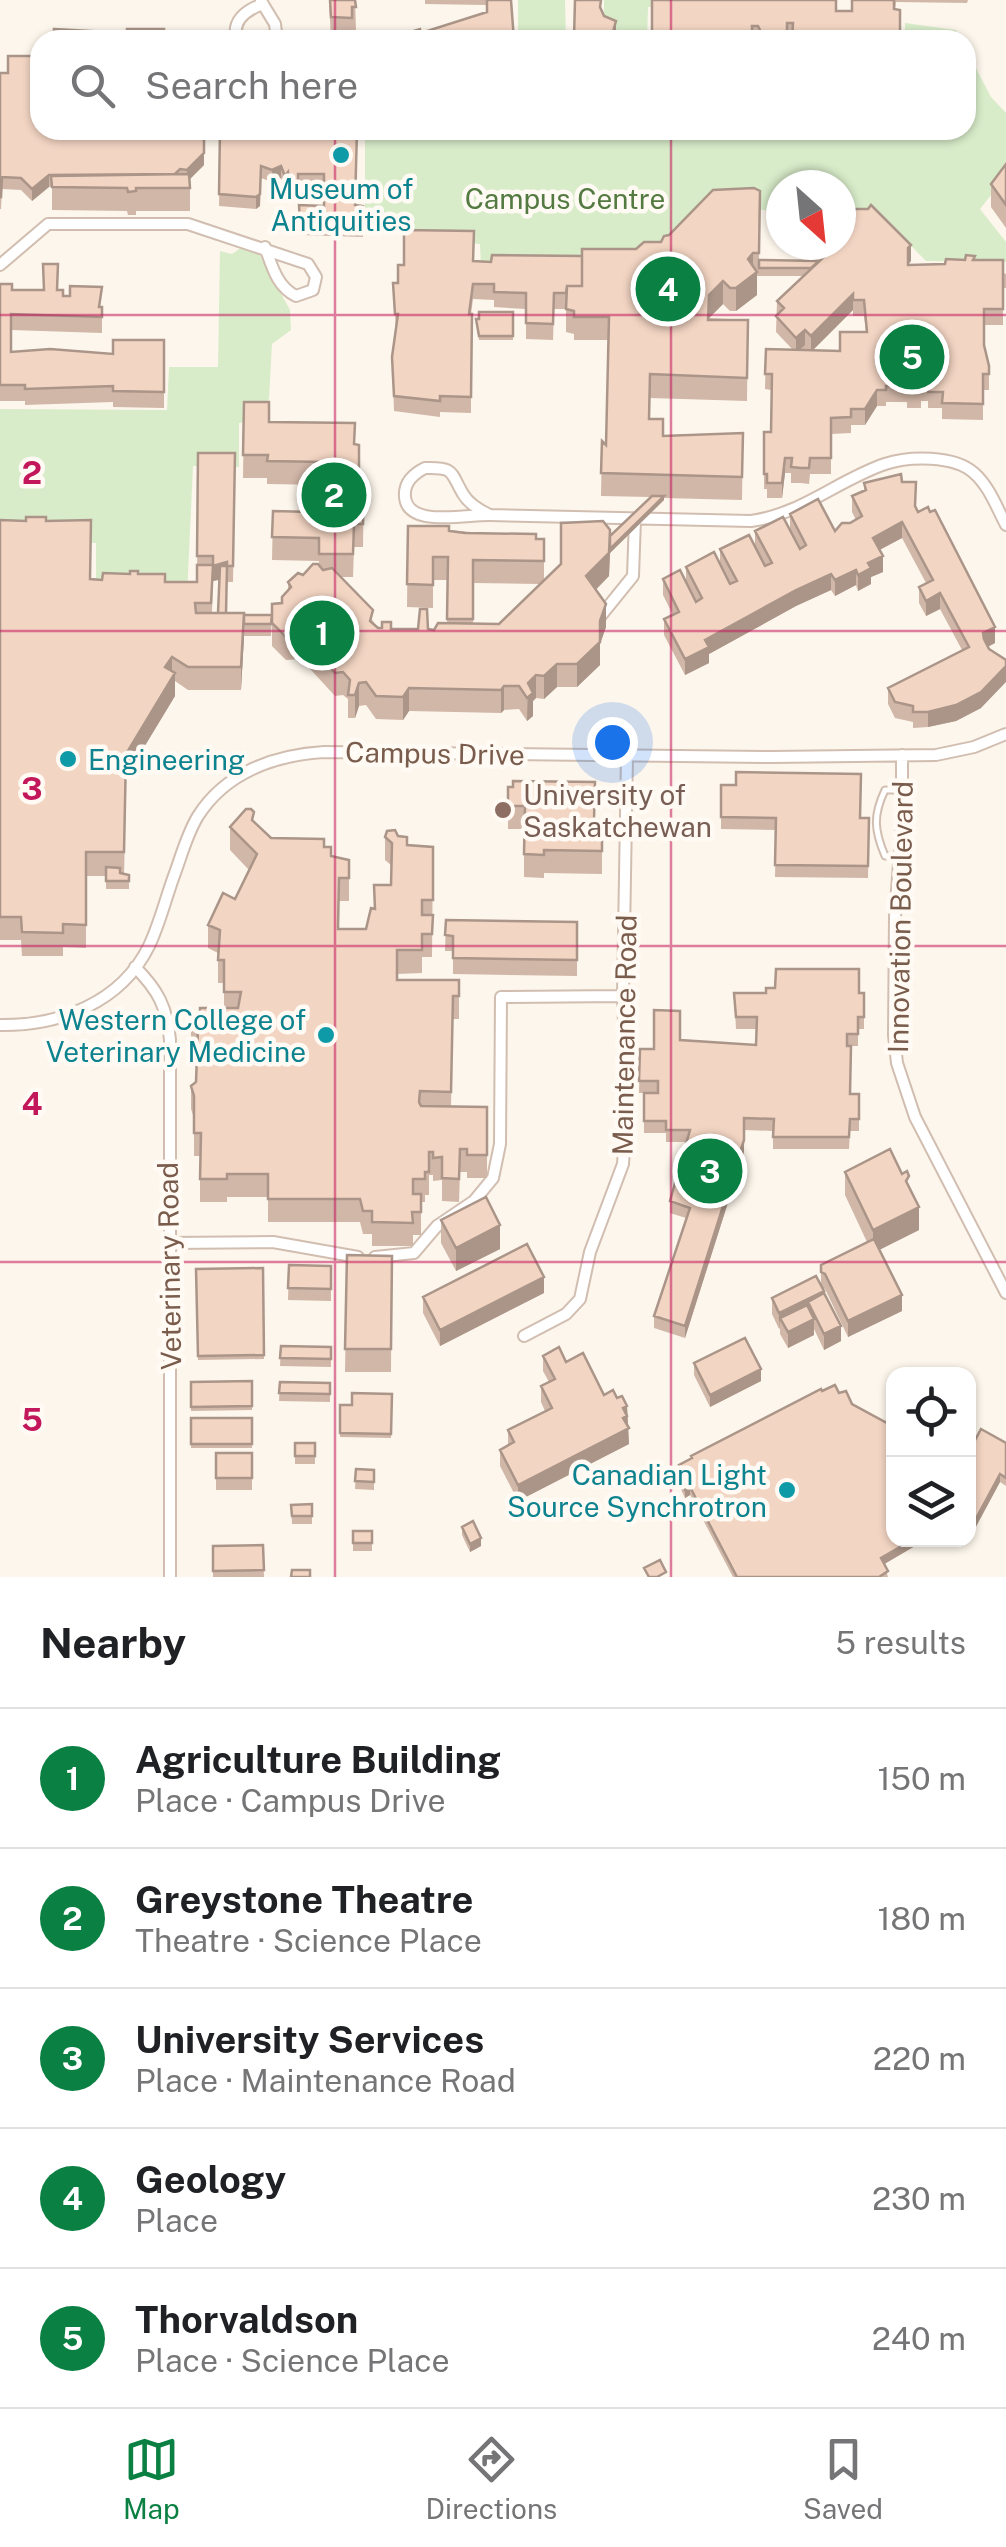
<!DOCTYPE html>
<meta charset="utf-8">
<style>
:root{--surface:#fff;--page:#f2f2f2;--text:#202124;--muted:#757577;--line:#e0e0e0;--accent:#0b8043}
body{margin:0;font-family:"Public Sans",sans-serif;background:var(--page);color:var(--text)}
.controls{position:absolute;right:30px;bottom:30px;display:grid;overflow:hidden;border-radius:20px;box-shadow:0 2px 8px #0004}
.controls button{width:90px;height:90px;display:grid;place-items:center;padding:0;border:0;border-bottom:2px solid var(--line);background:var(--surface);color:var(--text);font:50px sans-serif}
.compass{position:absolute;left:766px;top:170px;width:90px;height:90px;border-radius:50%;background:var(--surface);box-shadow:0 2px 8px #0004;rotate:153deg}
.you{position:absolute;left:612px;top:742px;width:35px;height:35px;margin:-25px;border:8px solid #fff;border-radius:50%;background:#1a73e8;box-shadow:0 0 0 15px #1a73e833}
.badge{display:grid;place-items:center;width:65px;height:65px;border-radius:50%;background:var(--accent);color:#fff;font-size:32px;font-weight:700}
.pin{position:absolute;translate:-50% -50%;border:5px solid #fff;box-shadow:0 2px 10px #0006}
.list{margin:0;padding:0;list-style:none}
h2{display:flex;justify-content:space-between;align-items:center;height:130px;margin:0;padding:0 40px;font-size:42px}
h2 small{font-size:32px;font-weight:400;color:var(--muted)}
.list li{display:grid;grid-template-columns:65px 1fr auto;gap:30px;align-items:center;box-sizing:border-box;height:140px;padding:0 40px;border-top:2px solid var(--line)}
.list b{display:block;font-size:38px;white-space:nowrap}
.list p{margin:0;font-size:32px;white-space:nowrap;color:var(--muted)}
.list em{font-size:32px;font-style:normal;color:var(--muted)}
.icon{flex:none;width:55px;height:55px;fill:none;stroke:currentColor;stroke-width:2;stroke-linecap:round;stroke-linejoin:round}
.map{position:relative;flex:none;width:1006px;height:1577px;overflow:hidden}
.search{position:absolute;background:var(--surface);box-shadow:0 2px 8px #0004;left:30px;right:30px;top:30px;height:110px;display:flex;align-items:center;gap:25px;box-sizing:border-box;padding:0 35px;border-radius:30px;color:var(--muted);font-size:38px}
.sheet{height:830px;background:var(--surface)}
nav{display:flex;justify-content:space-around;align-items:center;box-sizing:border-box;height:140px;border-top:2px solid var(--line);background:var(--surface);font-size:28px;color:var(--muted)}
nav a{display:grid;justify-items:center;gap:5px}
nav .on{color:var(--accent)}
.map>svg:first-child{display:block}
</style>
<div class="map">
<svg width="1006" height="1577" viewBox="0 0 1006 1577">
<rect width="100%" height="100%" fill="#fdf6ec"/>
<!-- park -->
<path fill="#d8ecc9" d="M518 0H565L566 40H518Z
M604 0H667L666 7H648L647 40H619L604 29Z
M905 23 956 30 961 40H905Z
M966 49 991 97 1006 113V176L980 209 1006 242V262L926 261 878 212 841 221V185H781V215L764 210 710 209 662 255 481 265 480 244 407 239 376 214 365 213V137L372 130H966Z
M242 247 258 252 290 310 291 330 272 344 269 399 257 421 239 423V467L193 466 187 596 96 593V543L0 540V409L167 410 169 367H218L220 251 232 254Z"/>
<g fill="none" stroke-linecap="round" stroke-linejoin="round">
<!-- lane casing -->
<g stroke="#d1beb0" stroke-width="9">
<path id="lane" d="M899 790H885C873 815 874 830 885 856L900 857"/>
</g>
<!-- street casing -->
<g stroke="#d1beb0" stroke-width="14">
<path id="street" d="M261 1 275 24 277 40
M237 40C231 21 246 10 263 4
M0 265 48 224H188L308 264 316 277 313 290 296 296C277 287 272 266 265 247
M425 468C455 467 450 472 463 494 469 504 479 510 490 515 467 514 402 530 405 492 406 480 415 473 425 468Z
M490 515 751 521C802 514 838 480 885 464 909 456 954 455 974 473 989 486 997 508 1006 525
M599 618 633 576 635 519
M902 755V823L895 917 894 1035 897 1063 915 1117 1006 1293
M135 967C158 990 167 1007 170 1040V1577
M0 1025C59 1026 121 1003 149 946 160 923 166 897 175 873 182 854 187 834 198 816 226 772 275 755 324 752L772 757 936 755 974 747 1006 734
M170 1243 273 1242 358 1257
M375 1257 414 1253 437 1226 474 1201 493 1178 500 1144 501 997 623 996
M524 1336 566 1314 580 1299 590 1252 623 1164 627 1104 623 996 627 755"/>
</g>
<!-- lane -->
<use href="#lane" stroke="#fff" stroke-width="5"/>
<!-- street -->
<use href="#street" stroke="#fff" stroke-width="10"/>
</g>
<!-- wall -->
<path fill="#d1b7a8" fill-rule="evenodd" d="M329 0H355L356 30H352V40H331Z
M425 0H511L514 40H400V35L421 33 487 12V5L425 4Z
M575 0 601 7 616 40H574Z
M852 0H968L967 3 896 2 895 9 900 40H652L836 11H852Z
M0 73 204 130V165L190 179V211H136V215H128L127 211 52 210V187H49L32 201 21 190 2 189 1 209H0Z
M220 130H357L356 205 363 206V237L300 235 299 205 324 206V186H298V194L289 193 288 184 285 188 281 178 272 182 261 178 260 206 256 209 219 206Z
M1006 164V228L991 207V184Z
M760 191 759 260 804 261V251H791V245H841L911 261 908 265 945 264 975 260 1006 274V288H1003V325H984V346L989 366V390H983V420L942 419V408H928V401H921V408H907V402H886V406H877L865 425H851V433L831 434V474H810L809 484 801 483H791V473H785L782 498H767V489H764V432H771V390L765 389 766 349 793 350 776 332 777 301 803 276H757V295L736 311H730L723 304 709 318 748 320 747 401 650 398 649 419 663 436 743 433 742 500 664 498V500L610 553 609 576 596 590 606 627 600 644V665L577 687H557L544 699 536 698 533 701V716L527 721 519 709 504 710 501 713 409 711 403 720 376 719 366 705 359 706 355 718H348V699L343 695 335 696 301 659 286 660 272 646V604L282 603 288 590V582L319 564V561L272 560 273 511 313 523H326V485L267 484V478H243L244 402 269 422 355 445 359 476H364L363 547H354L353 577H341L378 628 434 630 447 623 448 580H433V608L407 607 408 526 544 539V580L610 536 650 497 601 496 602 441 606 445 608 340H574V334L566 332V309H554L553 340 526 339V309L494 307V300L473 299 471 314V413L440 412V417L394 411 392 357 396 330 393 283H398L474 261 491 262 582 256 636 249 661 242 669 235ZM853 310V316H864L866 332 840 351 813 350ZM473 583 540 584 499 624H473Z
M0 284 12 290H58L63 296 102 307V333L11 330V352L113 354 164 340V408L113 407V402L25 405V401H0Z
M513 312V340H479L476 323Z
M198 453H235L233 582H227L226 613 272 615 271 636H244L241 690H188L175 681V696L126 777 124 874 129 875V889H106V876H86V948L63 947V956H22L21 940H0V520L46 521 90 579 102 580 138 574 165 582H197ZM219 580 218 613H212L213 581Z
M902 482 995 643 988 647 981 708 956 721 928 727 913 728V722L895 718 888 704V688L962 650 940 609 926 616 919 603V587L926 583 902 538 880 550 883 572 871 577V584L858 591 856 585 835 596 831 590 796 606 709 654V663L685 675 664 635V619L673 615 663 595V579L686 582V567L720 565V549L755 547V531L790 529V514L835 531 856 520 852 512V496L864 491V483Z
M721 785 860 818H869L868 878 775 877 776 830 721 829Z
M508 787 594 820H602V874L544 873V878L524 877V829H508Z
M254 822 271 838 324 847 331 856 349 860V901H339L338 929H366L374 908V885H391L392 866 385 860V837L398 836 407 845 433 847 432 957H422V973L397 974V980H459V1019H453L451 1106 487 1107V1178H467V1172H460L459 1202 442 1201V1180L433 1181V1175H429V1195H425V1202H421V1235H413V1246H372V1234H363L360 1222H268V1197H227V1202H200V1156H194V1118L191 1109V1086L196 1082 198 1052 191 1046V1023L224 1008V983H218V953L208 948V925L235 899 249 870 230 850V827Z
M446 920 577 922V976L453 974V951H445Z
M734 993H864V1029H858V1046H847L850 1094H859V1131H850L849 1149H773V1131L744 1130V1152L685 1338 654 1328V1316L686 1218 670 1213V1201L686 1142H666V1133H644V1093H658H639L640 1049H654L680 1040 756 1045 757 1029H736Z
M845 1172 909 1187 919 1230 879 1250 902 1311 848 1337 825 1289 822 1288 841 1341 824 1350 814 1329V1335L788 1348 780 1334V1328L779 1329 772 1314V1298L821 1285V1265L867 1242 845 1195Z
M441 1220 500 1249 456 1271 441 1243Z
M347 1255 392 1256 391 1372H345Z
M289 1265 331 1266V1301L288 1300Z
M263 1268 264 1359 198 1360 196 1269Z
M544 1293 440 1346 423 1313V1297Z
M281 1346 331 1347V1367L280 1366Z
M543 1356 566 1362 604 1395 617 1398 627 1406 629 1444 518 1501 500 1466V1450L508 1446V1430L545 1411 541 1402V1386L549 1382 543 1371Z
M694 1363 761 1381 710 1407 694 1375Z
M252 1381V1410L191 1411V1382Z
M280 1382 330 1383V1402L279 1401Z
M392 1394 391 1438 340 1437V1405H352Z
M191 1418H252V1448H191Z
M968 1432 971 1441 970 1443 973 1444 1006 1443V1486L1000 1482 972 1534 968 1532Z
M295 1443H315V1464H295Z
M216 1453H252V1490H216Z
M691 1456 894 1540H915V1546L884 1564 888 1577H733L690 1495 685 1498 679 1485V1477L681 1476 679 1465 691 1459Z
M356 1469 374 1470V1490L355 1489Z
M312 1504V1524H292L291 1505Z
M462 1527 481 1546 470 1552 462 1535Z
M353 1531H372V1551H353Z
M263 1545 264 1577H213V1546Z"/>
<!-- shaded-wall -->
<path fill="#aa9588" d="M616 21V40H612V35Z
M204 153V165L187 182V170Z
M261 166 260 206 256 209V197Z
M281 166V178L272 182V170Z
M288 172V184L285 188V176Z
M49 175V187L32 201V189Z
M911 245V261L908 264V248Z
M753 253V275L757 272V295L736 311V288L748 259Z
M723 281V304L709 318 708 343 709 295Z
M853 294V310L811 352V336Z
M805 330V345L796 353V338Z
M877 390V406L865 425V409Z
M785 458V473L782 498V483Z
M664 496V500L610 553 609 576 586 599V576L610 549Z
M902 522V538L873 553V538Z
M883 556V572L871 577V584L858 591V575L868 563Z
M227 562V578L213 581V566Z
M856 570V585L835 596V580Z
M831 574V590L796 606 709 654V663L685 675V659L705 640 796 590Z
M940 593V609L926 616V601Z
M606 604V627L600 644V665L577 687V664L600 621Z
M244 613V636L241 690V667Z
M995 627V643L983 649V633Z
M172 657V678L175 673V696L126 777 124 876 126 754 165 667Z
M557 664V687L544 699V676Z
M1006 666V682L981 708 956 721 928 727V712Z
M536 675V698L533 701V716L527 721 528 683Z
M359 683V706L355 718V695Z
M504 686V710L501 713V690Z
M409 688V711L403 720V697Z
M744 1118V1152L685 1338V1326Z
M919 1207V1230L873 1253V1230Z
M500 1225V1249L456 1271V1248Z
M544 1277V1293L440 1346V1330Z
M824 1291V1307L808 1302V1315L780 1318 779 1329V1313Z
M902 1295V1311L848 1337V1321Z
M814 1319V1335L788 1348V1332Z
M841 1326V1341L824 1350V1334Z
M761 1369V1381L710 1407V1395Z
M627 1406 629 1444 518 1501V1485Z
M1000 1474V1482L972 1534V1526Z
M690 1487V1495L685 1498V1490Z
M481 1538V1546L470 1552V1544Z
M912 1540H915V1546L881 1566V1558Z"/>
<!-- building -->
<path fill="#f3d5c3" stroke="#aa9588" stroke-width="2.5" d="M330 0H355L356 7H352V18L331 17Z
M487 0H511L514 40H482L481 38 474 40H402L400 35 420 29 421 33 487 12Z
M575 0H601L600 7 604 16 616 21 612 35 600 32V38H574Z
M652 0H836V11H852V0H894V9L900 10V40H792L793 23H787V32H761L758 26H752V40H652Z
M54 29 127 33V29H164V33L170 40H54Z
M34 51H40V130H204V153L187 170 180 169 175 174 49 175 32 189 21 178 2 177 1 197H0V73H8V56H34Z
M220 130H357L355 205 363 206V225L300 223 299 205 324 206V174H298V182L289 181 288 172 285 176 281 166 272 170 261 166 260 194 256 197 219 194Z
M1006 164V205L991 184Z
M189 174 190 188H136V191L128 192 127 188 52 187 51 176Z
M754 188 760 191 759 253H753L748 259 757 272 736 288H730L723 281 709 295 708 320H748L747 378 650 374 649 419H663V436L743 433 742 477 601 473 602 441 606 445 609 317H574V311L566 309 567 286H582V249H636L644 242H661L664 236 669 235 713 190Z
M871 205 911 245 908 248V265L945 264 946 259 965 260 966 255 975 256 973 260H1003V309H984V345L989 366V374H983V404L942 403 943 392H928V385H921V392H907V386H886V390H877L865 409H851V417L831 418V458H810L809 468H801L791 467 792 458H785L782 483H767V474H764V432H771L772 374H765L766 349 840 351V332H867L864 300H853V294L811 336 805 330 796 338 776 316 784 308 777 301 827 254 804 253V245H841V209H868Z
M404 230 474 231 473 261 491 262 492 255 582 256V286H567L566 293H554L553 324 526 323V293L494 292V284H473L469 314H472L471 397 440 396V401L394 396 392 357 398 314H395L393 283H398V265H404Z
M759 260 819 261 811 268H759Z
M43 264H58L57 290H63V296H70V286L102 287 99 307H102V317L11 314V352L50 349 113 354V340H164V392L113 391V386L25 389V385H0V284H12V290H44Z
M479 312H513V336H479L476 319H479Z
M244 402H269V422L355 423 354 444 359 445V476H364L363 524H354L353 554H319V538L272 537 273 511 313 512V523H326L327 462 267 461 268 455H243Z
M198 453H235L233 566H227V562L213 566V556H197Z
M901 474 902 482H916L915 506 918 512 928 507 930 512 935 510 995 627 983 633 984 639 989 649 1006 660V666L981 692 956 705 928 712H913V706L895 702 888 688 969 647 940 593 926 601 919 587 933 580 902 522 873 538 883 556 868 563 871 568 858 575 856 570 835 580 831 574 796 590 705 640 709 647 685 659 664 619 679 612 663 579 680 570 696 602 702 598 686 567 714 552 730 584 737 581 720 549 749 535 765 566 772 563 755 531 783 517 800 549 806 545 790 514 818 499 835 531 842 523H850L862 516 852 496 866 490 864 483Z
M652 496H664L610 549V536Z
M26 517H46V521L91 520 90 579 102 580 103 573 130 574V571H138V574H165V582H197V565H213L211 603H195L196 613H244L241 667H188L172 657 165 667 175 673 126 754 124 852H86V925L63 924V933L22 932 21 917H0V520L26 521Z
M603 521 610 530 609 553 586 576 606 604 600 621V642L577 664H557L544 676 536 675 528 683 533 693 527 698 519 686H504L501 690 409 688 403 697 376 696 366 682 359 683 355 695H348L350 680 343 672 335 673 301 636 286 637 272 623V604L282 603V597L291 587 288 582 298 573 303 575 313 564H318L323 570 332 568 373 610 370 621 378 628H382V622H391V629H418L420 609H427L428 629 434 630 438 623 499 624 561 564V523Z
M408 526H449V531L465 533 536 534V539H544V561L473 560V619H447L448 557H433V585L407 584Z
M220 566H227L226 613H218Z
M244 615H272L271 624H244Z
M736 772 861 774 860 818H869L868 866 775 865 776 818 721 817V785H736Z
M513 781 595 782 594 820H602V851L544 850V855L524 854 525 806H508V787H513Z
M246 809H251L254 812 252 820 271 838 324 839V847H331V856L349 860V878H339L338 929H366L371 908 375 909 374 885H391L392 843 385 837 387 831 395 830 398 836 407 837V845L433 847V900H422V915H433L432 934H422V950H397V980H459V996H453L451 1092 420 1091 419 1102 421 1106 487 1107V1155H467V1149H460L459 1179 442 1178V1157L433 1158V1152H429V1172H425V1179H413V1194H421V1212H412L413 1223 372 1222V1211H363L360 1199H268V1174H227V1179H200L201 1133H194V1096L191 1086 196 1082 198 1029 191 1023 200 1017V1008H238L241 992H224V960H218L220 930 208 925 223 893 235 899 257 854 230 827Z
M106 867 120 868V873L129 875V881H106Z
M446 920 577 922V960L453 958V936L445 935Z
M776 969H859V993H864V1017H858V1034H847V1046H851L850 1094H859V1119H850L849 1137H773L774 1119 744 1118V1140L685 1326 654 1316 690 1208 670 1201 690 1130H666V1121H644V1093H658V1081H639L640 1049H654V1010L680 1011V1040L756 1045 757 1017H736L734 993H766V988H775Z
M890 1149 902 1174 907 1171 909 1176 906 1181 919 1207 873 1230 845 1172Z
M486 1197 500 1225 456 1248 441 1220Z
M874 1239 902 1295 848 1321 825 1274 821 1272V1265Z
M527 1244 544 1277 440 1330 423 1297Z
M347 1255 392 1256 391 1349H345Z
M289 1265 331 1266V1289L288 1288Z
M263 1268 264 1355 198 1356 196 1269Z
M816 1276 824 1291 779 1313 772 1298Z
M824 1293 841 1326 824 1334 808 1302Z
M807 1305 814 1319 788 1332 780 1318Z
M745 1338 761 1369 710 1395 694 1363Z
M281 1346 331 1347V1359L280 1358Z
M559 1347 566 1362 583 1353 604 1395 613 1390 617 1398 622 1396 627 1406 623 1408 627 1416 623 1418 629 1428 518 1485 500 1450 514 1442 508 1430 552 1408 541 1386 555 1379 543 1356Z
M252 1381V1406L191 1407V1382Z
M280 1382 330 1383V1394L279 1393Z
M835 1385 839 1393 846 1391 852 1404 887 1423 889 1419 894 1422V1540H912L881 1558 888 1571 879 1577H737L690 1487 685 1490 679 1477 684 1474 679 1465 692 1458 691 1456 821 1389 822 1391Z
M352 1393 392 1394 391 1434 340 1433V1405H352Z
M191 1418H252V1444H191Z
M981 1429 1006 1443V1478L1000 1474 972 1526 968 1524V1442L973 1444Z
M295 1443H315V1456H295Z
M216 1453H252V1478H216Z
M356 1469 374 1470V1482L355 1481Z
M312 1504V1516H292L291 1505Z
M473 1521 481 1538 470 1544 462 1527Z
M353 1531H372V1543H353Z
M263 1545 264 1570 213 1571V1546Z
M660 1560 666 1572 657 1577H649L644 1568Z
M292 1570H310V1577H291Z"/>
<!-- grid -->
<path fill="none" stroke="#c2185b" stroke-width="2.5" stroke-opacity="0.55" d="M335 0V40M671 0V40M335 130V1577M671 130V1577M0 315H1006M0 631H1006M0 946H1006M0 1262H1006"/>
<!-- markers -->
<g fill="#0f9aa8" stroke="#fffaf3" stroke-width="4">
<circle cx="341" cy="155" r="10"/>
<circle cx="68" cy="759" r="10"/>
<circle cx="326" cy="1035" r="10"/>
<circle cx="787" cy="1490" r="10"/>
</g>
<circle fill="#8d6e63" stroke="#fffaf3" stroke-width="4" cx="503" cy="810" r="10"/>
<g text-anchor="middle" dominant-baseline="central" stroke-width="9" stroke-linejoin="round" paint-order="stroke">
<!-- culture labels -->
<g font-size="28" fill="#0d838f" stroke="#fffaf3" text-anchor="end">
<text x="341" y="188" text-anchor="middle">Museum of<tspan x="341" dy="32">Antiquities</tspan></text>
<text x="88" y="759" text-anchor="start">Engineering</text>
<text x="306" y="1019">Western College of<tspan x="306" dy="32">Veterinary Medicine</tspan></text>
<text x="767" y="1474">Canadian Light<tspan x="767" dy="32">Source Synchrotron</tspan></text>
</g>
<!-- park labels -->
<g font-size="28" fill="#537a41" stroke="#fffaf3">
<text x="565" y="198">Campus Centre</text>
</g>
<!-- street labels -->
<g font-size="28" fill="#7a5c4d" stroke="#fffaf3">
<text transform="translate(435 753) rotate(1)">Campus Drive</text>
<text transform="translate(900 917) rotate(-89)">Innovation Boulevard</text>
<text transform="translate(624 1035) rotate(-89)">Maintenance Road</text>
<text transform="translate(169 1266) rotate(-91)">Veterinary Road</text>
</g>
<!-- education labels -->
<g font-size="28" fill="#785e54" stroke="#fffaf3" text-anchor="start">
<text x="523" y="794">University of<tspan x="523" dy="32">Saskatchewan</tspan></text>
</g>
</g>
<g font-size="32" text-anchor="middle" font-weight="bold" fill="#c2185b" stroke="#fffaf3" stroke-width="9" stroke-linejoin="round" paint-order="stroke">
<text x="32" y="484">2</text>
<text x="32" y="800">3</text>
<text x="32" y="1115">4</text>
<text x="32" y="1431">5</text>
</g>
</svg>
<div class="controls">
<button><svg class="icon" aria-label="locate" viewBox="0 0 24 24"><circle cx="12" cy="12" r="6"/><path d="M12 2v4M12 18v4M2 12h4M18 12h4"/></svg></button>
<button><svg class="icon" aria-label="layers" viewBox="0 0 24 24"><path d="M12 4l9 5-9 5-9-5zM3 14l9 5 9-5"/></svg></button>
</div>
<svg class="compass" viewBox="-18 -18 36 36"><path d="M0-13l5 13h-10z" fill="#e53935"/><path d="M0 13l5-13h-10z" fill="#757577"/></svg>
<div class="you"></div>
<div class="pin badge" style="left:322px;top:633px">1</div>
<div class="pin badge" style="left:334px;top:495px">2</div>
<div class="pin badge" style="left:710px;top:1171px">3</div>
<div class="pin badge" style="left:668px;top:289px">4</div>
<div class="pin badge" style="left:912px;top:357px">5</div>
<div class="search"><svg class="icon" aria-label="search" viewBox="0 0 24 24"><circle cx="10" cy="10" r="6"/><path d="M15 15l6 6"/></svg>Search here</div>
</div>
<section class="sheet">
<h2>Nearby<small>5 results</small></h2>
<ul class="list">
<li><span class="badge">1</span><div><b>Agriculture Building</b><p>Place · Campus Drive</p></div><em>150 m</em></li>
<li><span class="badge">2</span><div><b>Greystone Theatre</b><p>Theatre · Science Place</p></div><em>180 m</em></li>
<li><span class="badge">3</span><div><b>University Services</b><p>Place · Maintenance Road</p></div><em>220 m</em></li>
<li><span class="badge">4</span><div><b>Geology</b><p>Place</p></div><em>230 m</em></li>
<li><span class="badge">5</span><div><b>Thorvaldson</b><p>Place · Science Place</p></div><em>240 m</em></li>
</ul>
</section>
<nav>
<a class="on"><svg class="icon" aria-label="map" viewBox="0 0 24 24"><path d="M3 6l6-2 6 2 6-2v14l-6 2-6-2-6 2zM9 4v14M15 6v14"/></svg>Map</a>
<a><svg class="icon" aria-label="directions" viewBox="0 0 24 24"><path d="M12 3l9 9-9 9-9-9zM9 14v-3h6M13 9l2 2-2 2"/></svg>Directions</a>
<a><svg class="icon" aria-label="saved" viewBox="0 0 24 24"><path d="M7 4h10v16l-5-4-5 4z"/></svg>Saved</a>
</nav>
